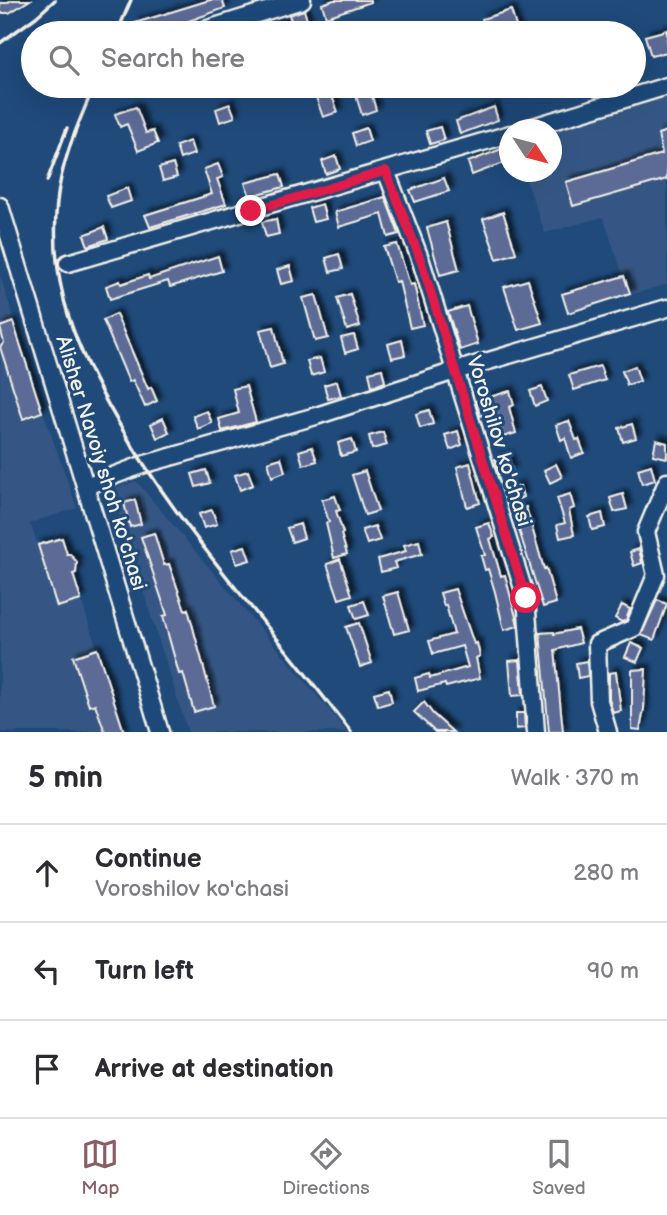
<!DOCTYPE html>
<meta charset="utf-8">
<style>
:root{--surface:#fff;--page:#f7f7f7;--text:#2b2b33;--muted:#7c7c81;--line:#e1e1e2;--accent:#8a5d65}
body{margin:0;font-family:"Balsamiq Sans",sans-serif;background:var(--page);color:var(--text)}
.compass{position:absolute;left:499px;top:119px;width:63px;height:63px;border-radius:50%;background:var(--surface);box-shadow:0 7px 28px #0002;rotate:126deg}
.stop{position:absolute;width:21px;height:21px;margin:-16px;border:5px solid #e11d48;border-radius:50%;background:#fff}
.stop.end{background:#e11d48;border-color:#fff;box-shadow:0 2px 7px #0008}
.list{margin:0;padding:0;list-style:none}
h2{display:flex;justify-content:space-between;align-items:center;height:91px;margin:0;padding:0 28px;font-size:30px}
h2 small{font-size:23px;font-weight:400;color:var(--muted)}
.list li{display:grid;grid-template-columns:46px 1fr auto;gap:21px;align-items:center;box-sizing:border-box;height:98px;padding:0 28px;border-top:2px solid var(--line)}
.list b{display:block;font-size:26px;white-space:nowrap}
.list p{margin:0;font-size:23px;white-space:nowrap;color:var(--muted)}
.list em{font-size:23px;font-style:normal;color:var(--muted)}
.icon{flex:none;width:38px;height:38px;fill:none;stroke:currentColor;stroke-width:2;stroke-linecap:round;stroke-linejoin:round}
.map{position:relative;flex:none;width:667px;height:732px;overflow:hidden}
.search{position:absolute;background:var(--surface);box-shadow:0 7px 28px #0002;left:21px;right:21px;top:21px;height:77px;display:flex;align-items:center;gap:18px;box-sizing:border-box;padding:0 24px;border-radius:38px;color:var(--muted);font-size:26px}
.sheet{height:385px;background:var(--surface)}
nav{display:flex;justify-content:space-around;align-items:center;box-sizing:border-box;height:98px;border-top:2px solid var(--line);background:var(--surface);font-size:19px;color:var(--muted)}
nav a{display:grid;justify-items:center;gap:4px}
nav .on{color:var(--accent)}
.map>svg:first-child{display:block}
</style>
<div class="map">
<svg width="667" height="732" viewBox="0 0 667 732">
<defs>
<filter id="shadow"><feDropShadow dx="4.5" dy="-4.5" stdDeviation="2" flood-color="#0009"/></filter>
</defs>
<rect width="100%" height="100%" fill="#1f4a7a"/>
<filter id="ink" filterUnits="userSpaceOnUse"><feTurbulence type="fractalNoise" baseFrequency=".0143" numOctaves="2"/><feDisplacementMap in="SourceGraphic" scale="14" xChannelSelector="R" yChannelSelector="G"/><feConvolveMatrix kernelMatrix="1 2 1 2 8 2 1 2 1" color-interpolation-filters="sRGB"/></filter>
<g filter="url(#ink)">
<!-- built -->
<path fill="#355784" d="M667 95V284L630 295 603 217 545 233 523 172H552V132Z
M0 275 43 412 77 508 30 523 38 545 62 538 67 554H70L77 562 76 573 73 575 124 732H0Z
M136 481 336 718 346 732H188L111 490Z"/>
<!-- building -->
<path fill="#5c6a96" stroke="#f4f1e8" stroke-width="2" filter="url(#shadow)" d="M12 0H30L9 13H0V3H6Z
M210 0H222L225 8 186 22 147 33H138L135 23Z
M334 0H371V2L326 17 322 4Z
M304 10 308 23 277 33H255L291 20 289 15Z
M511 10 518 33H486L482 19Z
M667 30V52L651 56 645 36Z
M312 86H328L338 112 323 117Z
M353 86H369L376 110 362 115Z
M230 104 235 117 220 122 216 109Z
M136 107 146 133 153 131 158 143 138 151 127 124 120 127 115 114Z
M494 107 498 120 460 134 456 121Z
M440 127 444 140 430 144 426 131Z
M366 128 370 141 356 146 352 133Z
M667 131V179L573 206 566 182 662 154 658 134Z
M190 141 194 154 180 159 176 146Z
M504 148 509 161 472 175 468 162Z
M336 156 340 169 326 174 322 161Z
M173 164 177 177 163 181 159 168Z
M218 164 223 177 217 179 226 204 150 227 145 215 212 194 204 169Z
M280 174 284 187 250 196 245 183Z
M444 178 449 191 415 202 410 190Z
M127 188 131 201 111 208 106 196Z
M385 197 399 234 388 237 382 214 339 227 335 212Z
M322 204 326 219 313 222 309 208Z
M503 212 516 253 497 259 483 219Z
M276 219 279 234 266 237 262 222Z
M446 222 459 270 440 275 427 228Z
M104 227 108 239 88 246 84 235Z
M397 244 410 285 414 284 423 325 410 328 399 281 395 282 384 247Z
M339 254 343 269 330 272 326 258Z
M218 256 222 271 170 287 168 281 110 299 106 286 120 281 121 284 148 275 149 279Z
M290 266 294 281 281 284 277 270Z
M624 276 630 293 568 313 562 294Z
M528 280 542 323 518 330 504 287Z
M350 294 360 326 347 330 337 298Z
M316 295 328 338 315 341 303 298Z
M467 306 478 344 460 350 448 312Z
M116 314 148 389 151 387 157 401 145 407 133 380 129 382 103 320Z
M13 322 42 412 23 419 0 347 4 343 0 327Z
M274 327 283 364 270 368 260 330Z
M354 335 358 349 345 353 341 338Z
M402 340 405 355 392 358 388 344Z
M320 358 324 372 311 376 307 361Z
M600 366 605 380 574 390 569 375Z
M635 366 640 381 627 385 622 371Z
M382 369 385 382 372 387 369 372Z
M337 381 341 396 328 399 324 385Z
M246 386 256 422 222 431 219 419 239 413 233 389Z
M542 387 547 401 535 406 530 391Z
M510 391 514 405 509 407 516 433 503 437 496 411 480 416 476 401Z
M429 410 433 424 420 428 416 414Z
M207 411 212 423 198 429 193 416Z
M163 418 169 432 157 438 151 424Z
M569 421 576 440 579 439 584 453 571 458 565 438 561 440 556 425Z
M632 424 636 438 623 442 619 428Z
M458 431 462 445 450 450 445 435Z
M383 432 387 445 372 449 369 436Z
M352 439 356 452 341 456 338 443Z
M656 440 667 443V458L653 455Z
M312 447 317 461 303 465 299 451Z
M508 456 512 470 499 474 495 459Z
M281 458 285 472 272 477 268 462Z
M470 463 480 503 467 507 457 467Z
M556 464 562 477 550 483 544 470Z
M651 465 655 480 642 484 638 469Z
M206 470 210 483 196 487 192 474Z
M248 471 253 485 240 490 235 475Z
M365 471 378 511 365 515 352 475Z
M520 486 523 497 510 503 507 489Z
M570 494 574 508 569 510 574 535 560 538 557 525 565 523 557 498Z
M623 494 627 509 614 512 610 498Z
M335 496 340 510 336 511 343 533 341 534 347 554 334 558 326 523 329 522 322 500Z
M135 500 141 524 130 527 124 503Z
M526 507 544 569 546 568 556 603 543 607 513 511Z
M212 510 217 524 204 528 199 514Z
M602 513 605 527 592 530 589 517Z
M489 523 494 537 490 539 501 576 505 575 517 621 518 626 504 630 495 592 488 569 485 570 481 556 485 555 476 527Z
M300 524 304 538 292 542 287 528Z
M375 526 380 540 367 544 362 530Z
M154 533 164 565 169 564 185 610 188 609 214 706 194 712 183 673 179 674 163 616 167 615 141 537Z
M62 538 67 554H70L77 562 76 573 73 574 81 600 57 607 38 545Z
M419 541 422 554 394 562 396 568 381 572 378 559 406 551 404 545Z
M245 546 250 560 237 564 232 550Z
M639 549 642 563 634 566 630 552Z
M340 559 352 595 339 599 327 564Z
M455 589 474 644 477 643 480 656 476 658 480 678 446 687 445 684 418 691 415 678 429 674 430 678 468 667 462 646 433 654 429 641 454 634 446 605 444 606 440 593Z
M398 592 409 630 394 634 383 596Z
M657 600 667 604 654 640 641 635Z
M364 601 369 615 356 619 351 605Z
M622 605 630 609 626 620 622 622 615 618Z
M359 623 372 663 360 667 346 627Z
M577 629 581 643 555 650 563 732H549L540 633 554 632V634Z
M631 643 643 648 637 662 625 657Z
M97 649 113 698 124 732H105L95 704 89 706 73 657Z
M520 660 523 695 512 696 509 661Z
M587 661 588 676 578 678 576 663Z
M646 669 644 709 640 730 632 729V670Z
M616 672 621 711 613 713 609 699V673Z
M389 689 392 702 378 706 374 693Z
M424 702 433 714 453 732H435L414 712Z
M516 713H524L525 728 516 729Z"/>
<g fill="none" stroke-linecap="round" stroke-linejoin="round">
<!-- minor casing -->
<g stroke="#f4f1e8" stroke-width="21">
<path id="minor" d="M195 33 302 0
M523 130 667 86
M386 171 421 261 526 598 536 732
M0 206 160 732
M68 263 510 134
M86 486 142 465 316 416 455 371 667 308
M608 732 599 701 597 644 634 628 656 575 646 532 667 482"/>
</g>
<!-- minor -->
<use href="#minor" stroke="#1f4a7a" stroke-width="16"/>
<!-- rail -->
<path stroke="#f4f1e8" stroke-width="3.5" d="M117 33 131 0
M0 43 36 17 55 0
M94 86C79 122 61 161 57 202 48 285 77 352 118 422 153 483 194 536 238 591 276 637 314 684 351 732
M47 181 67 128"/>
</g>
</g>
<g fill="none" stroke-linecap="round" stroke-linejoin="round" filter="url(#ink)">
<!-- route -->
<path stroke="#e11d48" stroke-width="9" d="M251 211 386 171 421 261 526 598"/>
</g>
<g text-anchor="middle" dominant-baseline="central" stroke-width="6" stroke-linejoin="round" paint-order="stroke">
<!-- street labels -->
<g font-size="21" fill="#f4f1e8" stroke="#1f4a7a">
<text transform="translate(499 441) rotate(73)">Voroshilov ko'chasi</text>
<text transform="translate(101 463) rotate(73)">Alisher Navoiy shoh ko'chasi</text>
</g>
</g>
</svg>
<svg class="compass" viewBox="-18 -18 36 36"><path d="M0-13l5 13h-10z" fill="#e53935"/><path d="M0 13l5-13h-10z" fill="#7c7c81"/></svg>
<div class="stop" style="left:526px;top:598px"></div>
<div class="stop end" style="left:251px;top:211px"></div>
<div class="search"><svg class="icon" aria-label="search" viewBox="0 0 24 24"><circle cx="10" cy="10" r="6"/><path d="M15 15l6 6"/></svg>Search here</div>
</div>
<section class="sheet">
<h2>5 min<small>Walk · 370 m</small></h2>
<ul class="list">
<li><svg class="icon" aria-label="ahead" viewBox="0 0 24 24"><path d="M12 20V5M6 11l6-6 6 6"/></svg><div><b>Continue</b><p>Voroshilov ko'chasi</p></div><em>280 m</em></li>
<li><svg class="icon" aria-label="left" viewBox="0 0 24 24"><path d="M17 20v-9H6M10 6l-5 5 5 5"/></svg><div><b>Turn left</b></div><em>90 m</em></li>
<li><svg class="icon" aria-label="arrive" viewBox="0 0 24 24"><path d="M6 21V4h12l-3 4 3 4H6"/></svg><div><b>Arrive at destination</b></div></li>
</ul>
</section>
<nav>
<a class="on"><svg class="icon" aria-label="map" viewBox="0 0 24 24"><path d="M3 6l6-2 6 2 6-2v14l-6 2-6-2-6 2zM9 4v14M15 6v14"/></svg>Map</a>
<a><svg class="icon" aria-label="directions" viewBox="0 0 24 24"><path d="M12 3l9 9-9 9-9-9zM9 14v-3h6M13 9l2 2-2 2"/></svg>Directions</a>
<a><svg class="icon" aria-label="saved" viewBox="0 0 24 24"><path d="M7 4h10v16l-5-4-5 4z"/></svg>Saved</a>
</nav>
